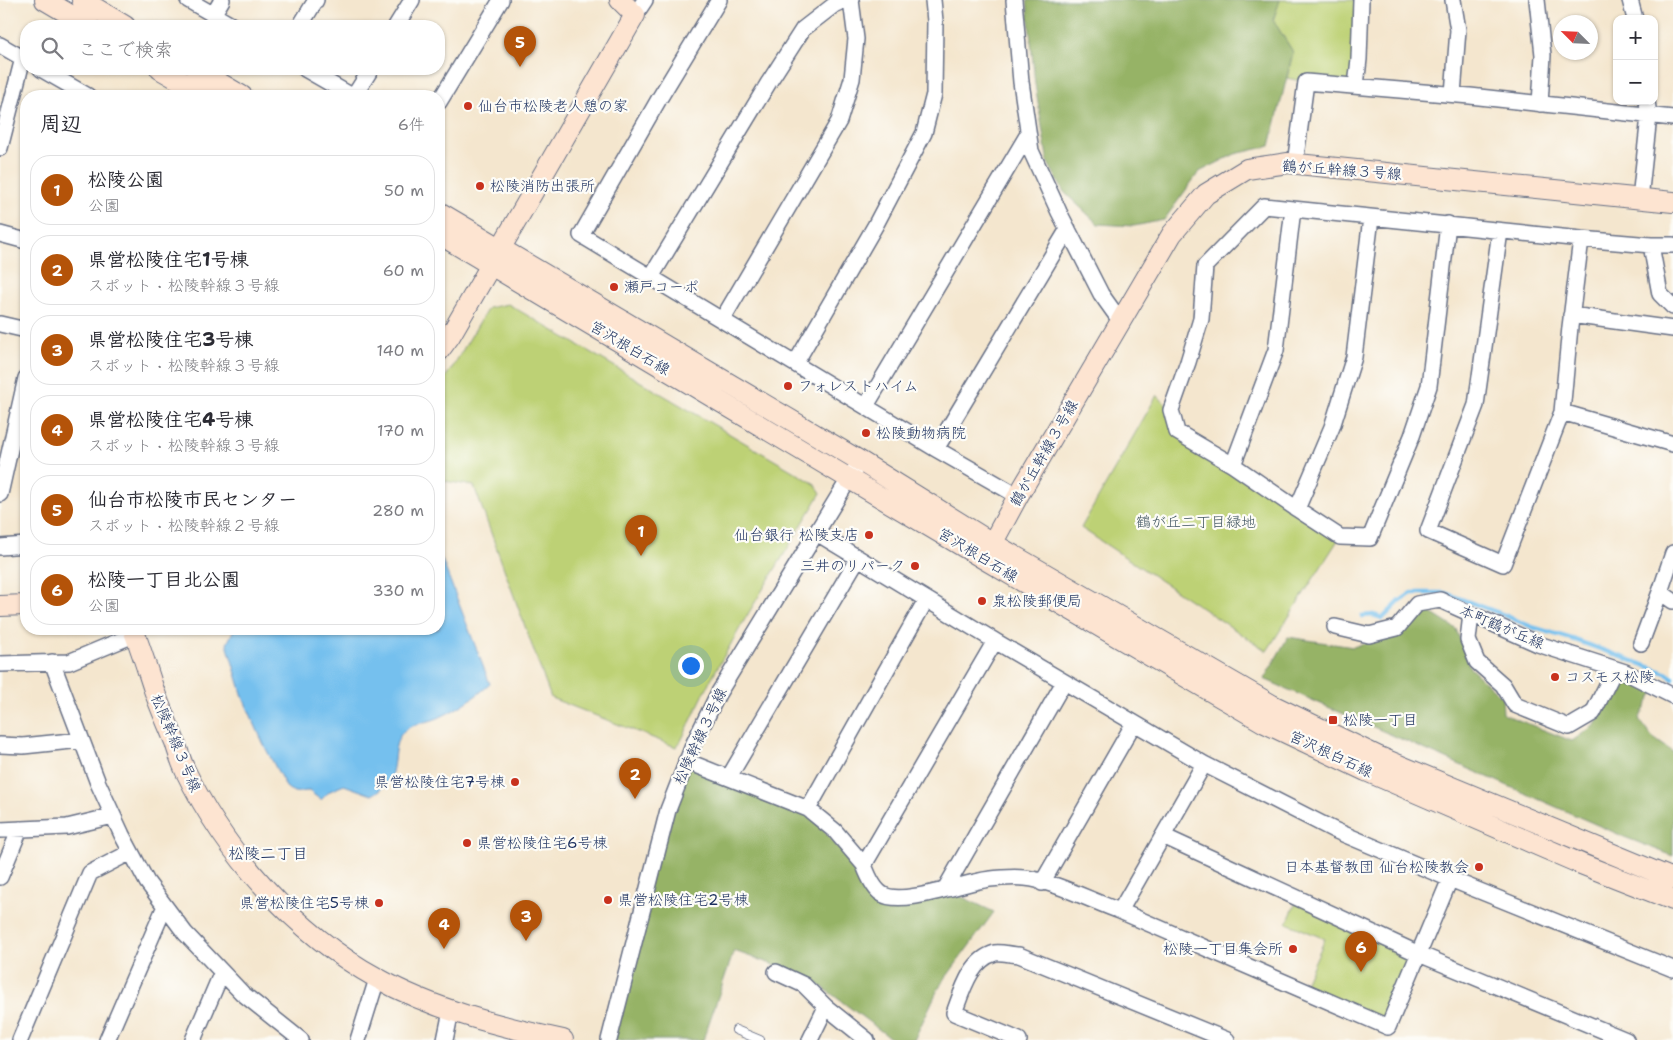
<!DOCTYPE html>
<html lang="ja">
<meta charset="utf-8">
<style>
:root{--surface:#fff;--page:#f2f2f3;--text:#2b2b33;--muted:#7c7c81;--line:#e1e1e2;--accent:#b45309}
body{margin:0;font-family:"Shantell Sans","Klee One",sans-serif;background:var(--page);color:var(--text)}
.controls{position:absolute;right:15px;top:15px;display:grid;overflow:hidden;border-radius:10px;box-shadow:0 1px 4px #0004}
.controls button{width:45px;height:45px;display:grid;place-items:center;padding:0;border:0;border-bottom:1px solid var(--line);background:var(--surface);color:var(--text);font:25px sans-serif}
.compass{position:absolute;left:1553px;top:15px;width:45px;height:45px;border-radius:50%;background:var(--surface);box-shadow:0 1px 4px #0004;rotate:294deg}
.you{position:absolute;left:690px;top:665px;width:18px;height:18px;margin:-12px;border:4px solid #fff;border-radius:50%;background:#1a73e8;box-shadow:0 0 0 8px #1a73e833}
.badge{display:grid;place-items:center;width:32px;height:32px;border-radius:50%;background:var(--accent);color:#fff;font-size:16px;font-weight:700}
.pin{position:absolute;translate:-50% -41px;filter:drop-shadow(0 1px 2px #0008)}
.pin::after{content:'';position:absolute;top:26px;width:18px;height:15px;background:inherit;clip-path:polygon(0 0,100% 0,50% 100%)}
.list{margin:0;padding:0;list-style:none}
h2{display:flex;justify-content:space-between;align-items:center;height:65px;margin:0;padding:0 20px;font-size:21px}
h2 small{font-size:16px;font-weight:400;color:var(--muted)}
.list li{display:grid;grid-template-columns:32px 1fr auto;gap:15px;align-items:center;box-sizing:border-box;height:70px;margin:0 10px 10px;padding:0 10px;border:1px solid var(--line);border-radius:20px}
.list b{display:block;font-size:19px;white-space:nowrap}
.list p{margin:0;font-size:16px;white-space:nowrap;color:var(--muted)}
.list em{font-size:16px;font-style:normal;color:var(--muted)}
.icon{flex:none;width:28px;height:28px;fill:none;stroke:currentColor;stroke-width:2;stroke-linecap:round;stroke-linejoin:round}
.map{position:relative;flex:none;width:1673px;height:1040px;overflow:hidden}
.search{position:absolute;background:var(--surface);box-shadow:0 1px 4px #0004;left:20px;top:20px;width:425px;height:55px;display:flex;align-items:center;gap:12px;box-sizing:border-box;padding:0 18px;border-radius:20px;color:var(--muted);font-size:19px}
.panel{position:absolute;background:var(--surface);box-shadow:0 1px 4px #0004;left:20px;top:90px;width:425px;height:545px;border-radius:20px}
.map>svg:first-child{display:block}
</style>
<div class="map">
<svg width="1673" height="1040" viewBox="0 0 1673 1040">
<rect width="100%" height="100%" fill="#fdfcf7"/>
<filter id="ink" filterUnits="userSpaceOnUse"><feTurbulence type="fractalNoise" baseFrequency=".02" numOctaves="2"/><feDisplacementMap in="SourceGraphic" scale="10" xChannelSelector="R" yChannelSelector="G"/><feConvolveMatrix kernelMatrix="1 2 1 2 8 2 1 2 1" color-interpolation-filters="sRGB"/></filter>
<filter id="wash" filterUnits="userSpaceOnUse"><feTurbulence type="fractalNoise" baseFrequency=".0096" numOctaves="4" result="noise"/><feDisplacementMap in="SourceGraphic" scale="20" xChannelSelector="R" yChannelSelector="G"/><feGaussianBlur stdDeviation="1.12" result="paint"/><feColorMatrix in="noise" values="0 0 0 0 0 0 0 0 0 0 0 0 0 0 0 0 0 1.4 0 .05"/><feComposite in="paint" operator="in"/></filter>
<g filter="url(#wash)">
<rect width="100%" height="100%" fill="#f4e6ce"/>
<!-- green -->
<path fill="#bdd175" stroke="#6c806a" d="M1280 0H1361L1356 86 1306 82 1287 78 1293 52 1273 20Z
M508 304 815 484 821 493 745 619 711 679 681 741 676 747 551 698 474 486 439 480V386L452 368 488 308Z
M1157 395 1171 410 1177 432 1340 537 1267 651 1081 528Z
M1298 898 1419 954 1388 1027 1302 990 1325 939 1287 923Z"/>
<!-- forest -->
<path fill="#96b366" stroke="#587162" d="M1027 0H1280L1273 20 1293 52 1270 146 1235 154 1199 172 1164 220 1134 226 1098 224 1064 192 1048 163 1035 84Z
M1429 612 1456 629 1470 668 1502 697 1503 714 1572 741 1595 725 1621 681 1655 690 1639 719 1652 737 1673 752V856L1627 838 1264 679 1288 637 1353 647 1392 635 1408 628Z
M686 761 808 809 881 903 945 889 994 912 939 987 914 1040H893L809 977 734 951 703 1040H615L655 858 653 836Z"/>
<!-- water -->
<path fill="#74c0ee" stroke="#4878a6" d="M439 552 490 684C476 697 456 710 438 718 427 723 411 723 403 732 386 751 405 778 372 795L344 785 330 791 321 800 309 791C298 791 297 796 286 787L264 745 244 700 227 644 234 629H439Z"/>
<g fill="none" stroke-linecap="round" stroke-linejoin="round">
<!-- stream -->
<path stroke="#74c0ee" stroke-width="4.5" d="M1362 616 1373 615 1383 618 1400 601 1412 593H1445L1502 614 1532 627 1575 640 1666 673 1673 678"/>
</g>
</g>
<g filter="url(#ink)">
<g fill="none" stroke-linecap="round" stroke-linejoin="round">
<!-- lane casing -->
<g stroke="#676f85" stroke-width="10">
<path id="lane" d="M736 1030 760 1040"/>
</g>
<!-- street casing -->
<g stroke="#676f85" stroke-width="18">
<path id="street" d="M188 0 233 26
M719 0 659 99 581 235 936 449 1018 496
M1014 0 1021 82 1031 151 1059 212 1101 294 1121 322
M1453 0 1458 30 1453 94
M1537 0 1543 55 1540 104
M1630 0 1635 19
M213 15 222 0
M635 15 645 0
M300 26 316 0
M396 26 412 0
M0 45 26 60
M41 69 88 96
M305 69 352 96
M1356 86 1359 59 1361 0
M354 96 371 69
M439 102 501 0
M0 148 23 58
M1295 164 1306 82 1470 96 1673 118
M1640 199 1649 116 1647 101
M1448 224 1429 386 1412 436 1370 538 1340 537 1297 509 1233 465 1177 432 1171 410 1188 362 1201 319 1205 266 1264 206 1581 239
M1500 231 1476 405 1428 531 1503 564 1562 412 1570 327 1581 239 1651 245 1660 294 1673 307
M0 234 26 241
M1651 245H1673
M651 277 769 82 803 29 834 5 845 0
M1571 315 1673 329
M722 320 839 121 852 79 856 39 851 0
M0 324 26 330
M795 364 875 226 924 133 934 94 935 21 933 0
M866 406 1028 134
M1562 412 1673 444
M936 449 1068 229
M1233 465 1276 350 1293 209
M0 494 26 378
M1297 509 1332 427 1354 357 1371 218
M0 547 26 545
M1673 553 1660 592 1673 601
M1471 614 1468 640 1477 662 1503 685 1515 705 1569 727 1593 713 1615 669
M1335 627 1369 635 1397 628 1417 604 1440 600 1538 644 1625 672 1673 696
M1641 643 1660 592
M52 662 98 783 122 835 147 882 185 933 242 993 301 1040
M0 664 69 662 136 634
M0 745 23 746 81 740
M686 761 808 809 835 831 864 865 995 641 817 533
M729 777 858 558
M808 809 926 600
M0 830 67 827 113 816
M1163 836 1419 954 1626 1040
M864 865C867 873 874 889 882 894 900 906 958 885 979 881 992 878 1013 877 1025 878 1051 880 1094 902 1120 911L1204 764 995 641
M0 877 20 829
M1450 879 1673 969
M1042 883 1134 723
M945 889 1064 682
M1120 911 1388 1027 1450 879 1334 830 1204 764
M776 972 804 985 826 1007
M20 1040 90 873 131 852
M107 1040 165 906
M193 1040 222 972
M358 1040 377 979
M445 1040 451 1011
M609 1040 668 810 694 743 718 694 860 461
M810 1040 826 1007 867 1040
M1019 1040 954 1013C962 992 970 960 995 953 1002 952 1012 955 1019 955L1227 1040"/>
</g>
<!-- secondary casing -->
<g stroke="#676f85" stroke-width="22">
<path id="secondary" d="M45 0 89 26
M82 0 125 26
M160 69 207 96
M196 69 242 96
M439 212 860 461 992 543 1272 705 1377 756 1673 879
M439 234 984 559 1265 723 1366 771 1581 864 1673 900
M439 351 450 336 635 15 620 0
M986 555 1018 496 1172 234 1206 194 1247 169 1288 163 1673 202
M0 606 26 605
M133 629C141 649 147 669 154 690 160 707 168 725 175 742 178 752 181 761 185 770 226 854 295 933 377 978 434 1010 499 1026 563 1040"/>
</g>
<!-- lane -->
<use href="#lane" stroke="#fff" stroke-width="8"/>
<!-- street -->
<use href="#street" stroke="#fff" stroke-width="15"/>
<!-- secondary -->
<use href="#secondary" stroke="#fde4d1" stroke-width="20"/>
</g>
</g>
<!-- markers -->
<g fill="#c8321e" stroke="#fdfcf7" stroke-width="2">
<circle cx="468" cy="106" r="5"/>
<circle cx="480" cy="186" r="5"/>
<circle cx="614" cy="287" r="5"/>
<circle cx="788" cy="386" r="5"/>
<circle cx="866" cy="433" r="5"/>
<circle cx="869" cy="535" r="5"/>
<circle cx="915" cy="566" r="5"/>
<circle cx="982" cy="601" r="5"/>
<circle cx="1555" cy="677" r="5"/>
<rect x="1328" y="715" width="10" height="10" rx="2.5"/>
<circle cx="515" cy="782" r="5"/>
<circle cx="467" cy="843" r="5"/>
<circle cx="1479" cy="867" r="5"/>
<circle cx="608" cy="900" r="5"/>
<circle cx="379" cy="903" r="5"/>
<circle cx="1293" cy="949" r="5"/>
</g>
<g text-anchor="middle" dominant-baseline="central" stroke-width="4.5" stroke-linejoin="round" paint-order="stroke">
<!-- poi labels -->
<g font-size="15" fill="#1b2f5e" stroke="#fdfcf7" text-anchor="start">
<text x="478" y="106">仙台市松陵老人憩の家</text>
<text x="490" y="186">松陵消防出張所</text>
<text x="624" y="287">瀬戸コーポ</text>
<text x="798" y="386">フォレストハイム</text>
<text x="876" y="433">松陵動物病院</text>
<text x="859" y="535" text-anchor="end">仙台銀行 松陵支店</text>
<text x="905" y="566" text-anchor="end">三井のリパーク</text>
<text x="992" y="601">泉松陵郵便局</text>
<text x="1565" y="677">コスモス松陵</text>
<text x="1343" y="720">松陵一丁目</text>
<text x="505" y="782" text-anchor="end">県営松陵住宅7号棟</text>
<text x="477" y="843">県営松陵住宅6号棟</text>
<text x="1469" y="867" text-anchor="end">日本基督教団 仙台松陵教会</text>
<text x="618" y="900">県営松陵住宅2号棟</text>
<text x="369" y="903" text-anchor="end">県営松陵住宅5号棟</text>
<text x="1283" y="949" text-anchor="end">松陵一丁目集会所</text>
</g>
<!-- street labels -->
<g font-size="15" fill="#1b2f5e" stroke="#fdfcf7">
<text transform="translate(1342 170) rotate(4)">鶴が丘幹線３号線</text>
<text transform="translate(630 348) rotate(31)">宮沢根白石線</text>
<text transform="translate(1044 453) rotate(-60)">鶴が丘幹線３号線</text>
<text transform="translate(978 555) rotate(31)">宮沢根白石線</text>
<text transform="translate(1502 627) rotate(23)">本町鶴が丘線</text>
<text transform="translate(700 736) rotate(-65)">松陵幹線３号線</text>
<text transform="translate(176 743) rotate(67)">松陵幹線３号線</text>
<text transform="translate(1331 754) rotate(25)">宮沢根白石線</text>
</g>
<!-- park labels -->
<g font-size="15" fill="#445864" stroke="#fdfcf7">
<text x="1196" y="522">鶴が丘二丁目緑地</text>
</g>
<!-- neighbourhood labels -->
<g font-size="16" fill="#1b2f5e" stroke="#fdfcf7">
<text x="268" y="853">松陵二丁目</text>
</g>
</g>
</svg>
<div class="controls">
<button>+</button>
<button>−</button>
</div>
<svg class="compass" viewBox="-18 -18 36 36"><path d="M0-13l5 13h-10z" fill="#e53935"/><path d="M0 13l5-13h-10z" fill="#7c7c81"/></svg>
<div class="you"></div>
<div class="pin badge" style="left:641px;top:556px">1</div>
<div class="pin badge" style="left:635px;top:799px">2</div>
<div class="pin badge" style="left:526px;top:941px">3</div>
<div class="pin badge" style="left:444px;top:949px">4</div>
<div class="pin badge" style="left:520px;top:67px">5</div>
<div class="pin badge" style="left:1361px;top:972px">6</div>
<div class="search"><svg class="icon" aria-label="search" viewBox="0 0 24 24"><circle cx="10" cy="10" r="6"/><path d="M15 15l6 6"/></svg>ここで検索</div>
<section class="panel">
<h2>周辺<small>6件</small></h2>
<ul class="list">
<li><span class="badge">1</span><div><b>松陵公園</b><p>公園</p></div><em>50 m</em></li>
<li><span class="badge">2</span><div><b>県営松陵住宅1号棟</b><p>スポット · 松陵幹線３号線</p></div><em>60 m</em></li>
<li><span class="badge">3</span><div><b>県営松陵住宅3号棟</b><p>スポット · 松陵幹線３号線</p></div><em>140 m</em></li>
<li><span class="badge">4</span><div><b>県営松陵住宅4号棟</b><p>スポット · 松陵幹線３号線</p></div><em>170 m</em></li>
<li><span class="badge">5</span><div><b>仙台市松陵市民センター</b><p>スポット · 松陵幹線２号線</p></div><em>280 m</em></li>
<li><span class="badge">6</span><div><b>松陵一丁目北公園</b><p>公園</p></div><em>330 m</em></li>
</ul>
</section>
</div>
